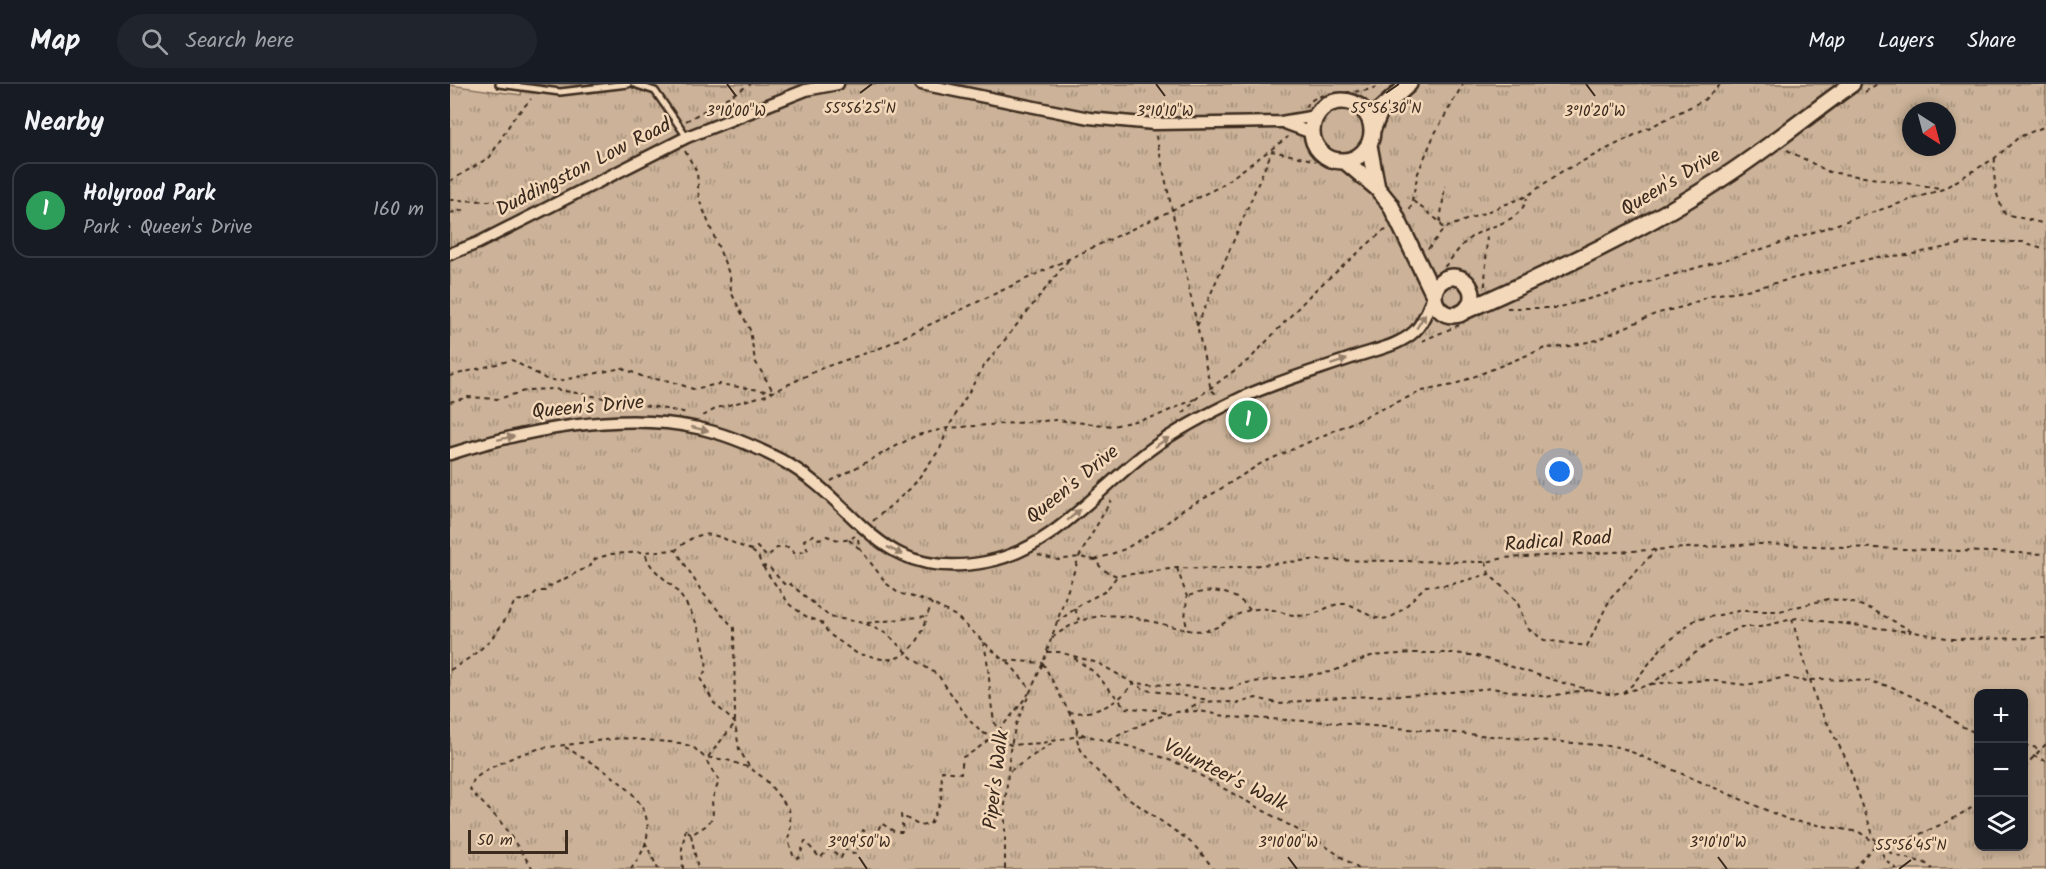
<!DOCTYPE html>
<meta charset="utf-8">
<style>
:root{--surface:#171b24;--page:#20242c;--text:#f1f3f6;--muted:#9ea1a6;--line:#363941;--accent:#2563eb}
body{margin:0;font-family:Kalam,sans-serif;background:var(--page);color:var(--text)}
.controls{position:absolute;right:18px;bottom:18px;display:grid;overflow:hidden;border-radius:12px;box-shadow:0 3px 9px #0003}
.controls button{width:54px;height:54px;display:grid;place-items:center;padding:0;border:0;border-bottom:2px solid var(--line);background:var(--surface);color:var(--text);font:30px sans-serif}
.compass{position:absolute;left:1452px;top:18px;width:54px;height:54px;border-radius:50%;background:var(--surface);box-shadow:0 3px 9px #0003;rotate:144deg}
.scale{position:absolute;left:18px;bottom:15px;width:100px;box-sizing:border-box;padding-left:6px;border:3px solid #3b2a1e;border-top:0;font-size:16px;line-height:21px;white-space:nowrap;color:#3b2a1e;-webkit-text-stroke:4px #f3d8ba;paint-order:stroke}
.you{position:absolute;left:1110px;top:388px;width:21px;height:21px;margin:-15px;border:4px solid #fff;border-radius:50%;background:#1a73e8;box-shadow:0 0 0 9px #1a73e833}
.badge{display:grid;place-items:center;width:39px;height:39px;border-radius:50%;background:var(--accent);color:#fff;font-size:20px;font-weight:700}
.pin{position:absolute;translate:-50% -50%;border:3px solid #fff;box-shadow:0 2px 6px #0006}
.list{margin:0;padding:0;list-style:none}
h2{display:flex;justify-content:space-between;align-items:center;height:78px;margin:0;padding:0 24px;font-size:26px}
h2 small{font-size:20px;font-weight:400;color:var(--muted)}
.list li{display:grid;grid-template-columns:39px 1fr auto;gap:18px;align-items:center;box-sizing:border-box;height:96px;margin:0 12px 12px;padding:0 12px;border:2px solid var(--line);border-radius:18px}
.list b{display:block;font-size:22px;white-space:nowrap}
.list p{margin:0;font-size:20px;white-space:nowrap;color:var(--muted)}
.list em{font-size:20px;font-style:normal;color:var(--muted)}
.icon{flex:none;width:33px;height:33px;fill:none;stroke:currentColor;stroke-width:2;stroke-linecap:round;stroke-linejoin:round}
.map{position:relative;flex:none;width:1596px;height:785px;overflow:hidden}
header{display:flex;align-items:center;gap:36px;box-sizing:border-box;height:84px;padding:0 30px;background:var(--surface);border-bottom:2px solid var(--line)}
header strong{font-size:28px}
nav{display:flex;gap:33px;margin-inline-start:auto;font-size:21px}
.search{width:420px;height:54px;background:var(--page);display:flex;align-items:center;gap:15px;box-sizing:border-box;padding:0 21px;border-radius:33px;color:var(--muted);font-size:22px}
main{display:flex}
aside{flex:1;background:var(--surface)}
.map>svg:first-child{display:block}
</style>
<header>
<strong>Map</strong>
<div class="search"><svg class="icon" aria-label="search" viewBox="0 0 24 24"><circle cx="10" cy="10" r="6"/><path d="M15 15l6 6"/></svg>Search here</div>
<nav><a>Map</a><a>Layers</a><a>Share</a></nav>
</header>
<main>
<aside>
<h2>Nearby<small></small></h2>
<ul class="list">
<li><span class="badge" style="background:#2e9e5b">1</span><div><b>Holyrood Park</b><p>Park · Queen's Drive</p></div><em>160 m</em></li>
</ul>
</aside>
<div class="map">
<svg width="1596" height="785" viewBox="0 0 1596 785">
<defs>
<pattern id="park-tufts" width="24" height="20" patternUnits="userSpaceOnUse" patternTransform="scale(1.5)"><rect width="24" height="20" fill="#cbb298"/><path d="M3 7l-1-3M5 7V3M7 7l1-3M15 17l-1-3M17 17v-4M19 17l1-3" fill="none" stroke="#a6917b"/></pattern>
</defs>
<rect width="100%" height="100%" fill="#ecd1b4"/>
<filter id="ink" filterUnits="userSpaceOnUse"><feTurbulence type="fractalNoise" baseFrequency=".0167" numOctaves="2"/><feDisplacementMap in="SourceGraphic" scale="12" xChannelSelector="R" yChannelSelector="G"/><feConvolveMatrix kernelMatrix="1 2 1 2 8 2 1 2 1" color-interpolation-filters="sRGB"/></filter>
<g filter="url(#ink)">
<!-- park -->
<path fill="url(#park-tufts)" stroke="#836e5b" stroke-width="1.5" fill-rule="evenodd" d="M73 0H1596V785H0V1L71 11ZM1461 27H1497V63H1461ZM1528 610H1574V762H1528Z"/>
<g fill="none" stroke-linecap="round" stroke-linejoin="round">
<!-- lane casing -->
<g stroke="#3b2a1e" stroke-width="10">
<path id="lane" d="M49 0 110 8 178 0
M184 0 205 7 237 53"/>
</g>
<!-- street casing -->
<g stroke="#3b2a1e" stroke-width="15">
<path id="street" d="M471 0 639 34 704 40 831 38 866 32
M837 40 862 49
M0 170 28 159 237 53 356 6 388 0
M0 370C74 346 171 327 248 344 276 350 306 363 331 376 411 419 425 499 536 478 605 465 647 404 701 365 729 344 761 328 793 313 829 297 867 286 904 273 924 266 949 262 965 247 974 238 978 224 983 212"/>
</g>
<!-- secondary casing -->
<g stroke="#3b2a1e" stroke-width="20">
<path id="secondary" d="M862 47a30 30 0 1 1 60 0a30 30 0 1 1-60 0Z
M923 44 931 25 959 0
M919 61 927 104
M895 77 927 104 940 120 983 209
M984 212a19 19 0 1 1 38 0a19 19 0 1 1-38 0Z
M1017 226C1107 186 1198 144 1280 89 1322 61 1361 29 1402 0"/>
</g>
<!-- path -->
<path stroke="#3b2a1e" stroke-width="2" stroke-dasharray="4.5 4.5" stroke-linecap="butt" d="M1415 8 1427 0
M855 23C872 0 908 15 933 0
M236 37 301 0
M706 52 761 306 769 312
M856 60 867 77 883 86
M1337 66 1379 88 1490 104
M235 67 247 88 249 115 280 192 281 208 300 246 305 277 323 307
M1545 74C1543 95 1545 111 1555 130L1596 140
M0 97 40 73 63 35 81 15
M0 116 81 118
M963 117 990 138 993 145 1077 112 1111 88 1254 16 1271 0
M960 126 968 89 984 51 1013 0
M0 129 13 126
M990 138 995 102
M978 165 993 146
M988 189C1000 179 1008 163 1020 154 1039 140 1070 140 1077 114
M1035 202 1037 148
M1057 224H1107L1312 165 1493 105 1545 74 1569 53 1596 42
M747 242 822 67 867 77
M972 257 1014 239
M0 292 62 276 96 295 108 297 172 284 196 294 220 297 243 305 269 300 323 308
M0 318 18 313 48 315 78 306 104 305 238 329
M733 329 747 314 800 275 863 208 933 147 938 146
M253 332 267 324 317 311 372 284 428 265 718 128 769 103 838 53
M381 397 467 351 498 344 606 336 663 342 707 332 745 315
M423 437 462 403 490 365 498 344 534 282 620 174
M408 455 410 465 437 500 448 509 477 517 506 532 553 576 593 579
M399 456 410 465
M302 467 308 472 312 482 319 483 334 500 339 499 380 533 414 539 437 550 463 575 488 591 520 637 531 648 561 661 592 659 634 651
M196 471C199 485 216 495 226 506 241 524 251 545 255 569 257 579 258 587 250 594L264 619 285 639 289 665 300 684
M588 471 608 476 629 473 645 476 653 486 667 492 727 484 771 485 859 476 1036 478 1054 474 1310 460 1596 470
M645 476 675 465 713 442 732 426 764 409 810 380 972 307 1003 301 1095 264 1115 263 1147 256 1205 230 1236 222 1262 211 1302 205 1427 173 1458 171 1521 158H1573L1596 165
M1036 478 1039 490 1067 517 1077 544 1094 556 1137 562 1161 513 1206 466
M313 483 340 521 357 533 371 538 379 550 409 571C419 570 424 574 433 575 458 578 473 553 477 532
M727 484 737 513 735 535 738 546C775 551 775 529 806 525 824 522 840 535 860 531 870 529 879 521 890 520 910 518 920 541 941 533 954 527 965 511 976 502L999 501 1039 490
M739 512C759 503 786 507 800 526
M625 525 629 536
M1342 535 1367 619 1396 675 1426 759 1436 776 1446 785
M417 539 477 532 482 519
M606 539 634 518 656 507 667 492
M602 554C651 516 684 535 738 546
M533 558C542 587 537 617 547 646
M597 568H609L648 579 683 599 778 605 796 599 881 588 921 572 962 569H1005L1027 572 1120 601 1163 611 1172 609 1182 601 1213 562 1245 536 1289 527H1330L1378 515 1397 517 1419 524 1464 548 1502 555 1596 554
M624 574 644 588 676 624 707 626 717 630
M558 578 581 605
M593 579C598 589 627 642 627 646L634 651 693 666 732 681 871 759 909 785
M0 586C33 567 48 552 65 517L79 515 87 507H95L98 503 140 482 145 475 161 470 226 466
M1201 600 1257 596 1296 601 1337 593 1351 597 1373 595 1419 597 1442 603 1491 626 1509 641 1528 650
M1173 609 1201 600 1261 558 1291 543H1310L1347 534 1461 548
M734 627 748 619 765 617 789 619 806 614 831 620 871 614 980 610 1042 604 1096 613 1139 605
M619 628C644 632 670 619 683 599L696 606 759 616
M627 646C620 684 713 736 739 757 749 765 756 776 764 785
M659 656 705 634 726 628 750 627 780 633 876 638 1170 663 1339 736 1409 748 1444 771 1475 779 1482 785
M1574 661 1591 665
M115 663C160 690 230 723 181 785
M1583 672 1596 677
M258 673 285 639 284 544 252 508 226 466C257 438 267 454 301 466L307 463 317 473 327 464 338 463 344 469 358 467 354 456 364 451 369 455 377 452C387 456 395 459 405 452
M1574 683 1596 660
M560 687 605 657
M241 751 248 785
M195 758 208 785
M1437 765 1499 737 1528 720
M83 785 50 737 20 706 24 695 38 685 66 672 91 664 171 654 230 659 243 663 254 673 277 676 300 684 315 695 339 725 341 742 338 756 344 774H349L355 757 370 774 380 764 391 774 395 765 403 770 407 768 413 746 425 755 431 739 445 748H453L451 731 470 742 480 740 491 717 492 687 511 689 513 673C539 661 561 633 579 609
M233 785 232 764 236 744 241 751 257 741 263 733 262 716 269 697 254 673
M555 785V721L560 666 566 640 593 579 629 473 661 416
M1404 785 1426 760"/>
<!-- lane -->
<use href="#lane" stroke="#f3d8ba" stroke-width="5"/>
<!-- street -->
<use href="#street" stroke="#f3d8ba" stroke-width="10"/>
<!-- secondary -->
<use href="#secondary" stroke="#f3d8ba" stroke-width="15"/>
</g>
<!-- one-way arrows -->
<defs><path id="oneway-solid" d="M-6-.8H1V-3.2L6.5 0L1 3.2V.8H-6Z" transform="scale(1.5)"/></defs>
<g fill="#97816c">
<use href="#oneway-solid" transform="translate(971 237) rotate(-59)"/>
<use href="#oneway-solid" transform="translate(889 278) rotate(-19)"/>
<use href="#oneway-solid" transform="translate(250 345) rotate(13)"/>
<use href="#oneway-solid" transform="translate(56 354) rotate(-12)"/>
<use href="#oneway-solid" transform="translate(712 358) rotate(-33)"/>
<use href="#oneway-solid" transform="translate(624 431) rotate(-40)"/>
<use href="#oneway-solid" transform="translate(445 467) rotate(27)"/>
</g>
</g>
<!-- ticks -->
<path fill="none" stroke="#3b2a1e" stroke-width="2" d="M277 0 286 12M706 0 715 12M1136 0 1145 12M410 9 422 0M936 9 949 0M409 773 417 785M838 773 847 785M1268 773 1277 785M1449 785 1461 776"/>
<g text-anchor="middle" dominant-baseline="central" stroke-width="5" stroke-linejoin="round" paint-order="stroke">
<!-- street labels -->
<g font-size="20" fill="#3b2a1e" stroke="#f3d8ba">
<text transform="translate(134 84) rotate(-27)">Duddingston Low Road</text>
<text transform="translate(1221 99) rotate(-31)">Queen's Drive</text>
<text transform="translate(138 324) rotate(-5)">Queen's Drive</text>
<text transform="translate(623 401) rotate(-39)">Queen's Drive</text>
<text transform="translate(1108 458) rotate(-4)">Radical Road</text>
<text transform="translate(775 692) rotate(27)">Volunteer's Walk</text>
<text transform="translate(547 696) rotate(-83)">Piper's Walk</text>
</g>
</g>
<g font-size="15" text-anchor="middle" fill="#3b2a1e" stroke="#f3d8ba" stroke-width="5" stroke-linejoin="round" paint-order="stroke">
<text x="410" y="29">55°56'25"N</text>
<text x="936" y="29">55°56'30"N</text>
<text x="286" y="32">3°10'00"W</text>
<text x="715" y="32">3°10'10"W</text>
<text x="1145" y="32">3°10'20"W</text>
<text x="409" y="763">3°09'50"W</text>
<text x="838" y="763">3°10'00"W</text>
<text x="1268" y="763">3°10'10"W</text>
<text x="1461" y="766">55°56'45"N</text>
</g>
</svg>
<div class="controls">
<button>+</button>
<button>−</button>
<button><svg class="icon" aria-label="layers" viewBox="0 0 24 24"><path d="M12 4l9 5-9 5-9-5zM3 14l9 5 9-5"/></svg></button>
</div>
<svg class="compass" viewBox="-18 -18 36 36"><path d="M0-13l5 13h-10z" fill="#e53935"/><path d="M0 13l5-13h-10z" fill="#9ea1a6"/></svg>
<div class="scale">50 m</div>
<div class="you"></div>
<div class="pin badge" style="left:798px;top:336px;background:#2e9e5b">1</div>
</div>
</main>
